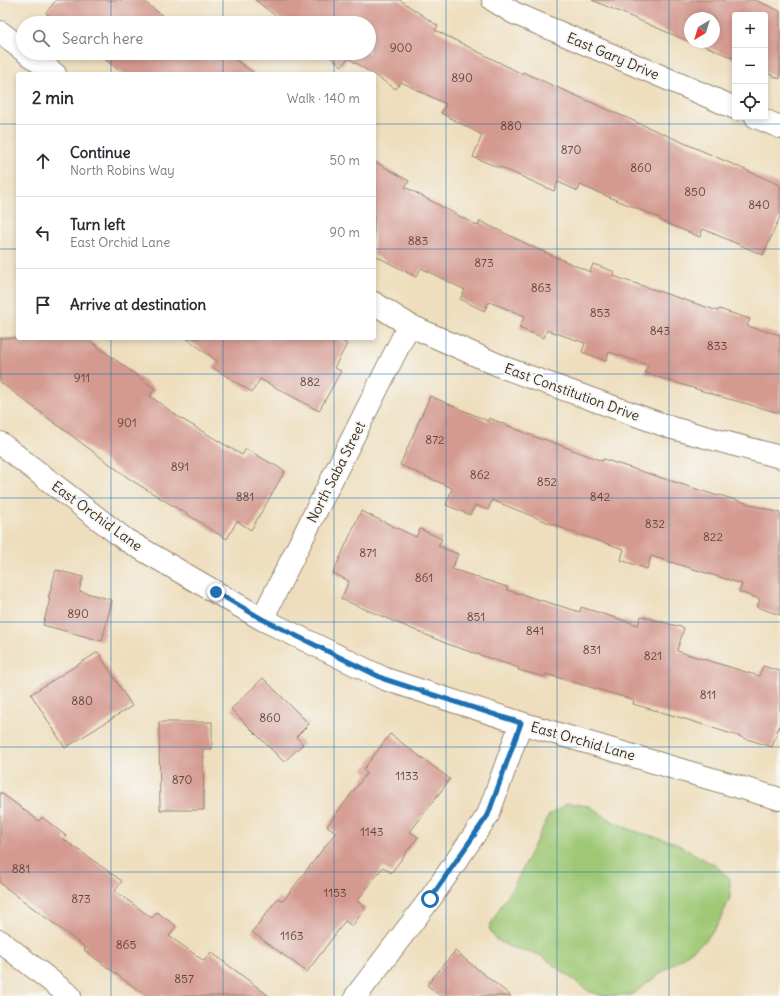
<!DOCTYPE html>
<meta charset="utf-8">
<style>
:root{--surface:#fff;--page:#f2f2f3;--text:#2b2b33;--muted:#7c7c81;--line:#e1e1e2}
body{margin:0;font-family:Delius,sans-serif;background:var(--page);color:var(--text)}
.controls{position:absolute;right:12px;top:12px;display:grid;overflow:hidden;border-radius:4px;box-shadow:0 2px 6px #0003}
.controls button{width:36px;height:36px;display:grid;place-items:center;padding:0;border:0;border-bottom:1px solid var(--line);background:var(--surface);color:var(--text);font:20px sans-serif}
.compass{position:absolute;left:684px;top:12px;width:36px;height:36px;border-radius:50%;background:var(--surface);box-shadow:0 2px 6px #0003;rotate:218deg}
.stop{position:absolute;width:12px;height:12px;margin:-9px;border:3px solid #1f6fb2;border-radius:50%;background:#fff}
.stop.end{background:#1f6fb2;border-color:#fff;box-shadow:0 1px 4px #0008}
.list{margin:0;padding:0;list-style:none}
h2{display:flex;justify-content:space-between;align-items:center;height:52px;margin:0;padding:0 16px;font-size:17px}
h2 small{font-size:13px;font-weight:400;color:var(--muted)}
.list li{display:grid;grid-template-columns:26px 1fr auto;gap:12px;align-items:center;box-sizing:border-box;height:72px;padding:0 16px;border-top:1px solid var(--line)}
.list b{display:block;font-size:15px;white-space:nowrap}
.list p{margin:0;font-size:13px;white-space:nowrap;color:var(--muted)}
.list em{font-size:13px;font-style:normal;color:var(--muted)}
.icon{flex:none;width:22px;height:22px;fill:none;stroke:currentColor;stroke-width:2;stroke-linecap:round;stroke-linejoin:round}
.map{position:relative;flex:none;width:780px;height:996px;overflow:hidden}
.search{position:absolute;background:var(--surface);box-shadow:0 2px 6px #0003;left:16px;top:16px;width:360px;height:44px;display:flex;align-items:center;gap:10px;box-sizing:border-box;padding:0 14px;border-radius:22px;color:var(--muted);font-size:15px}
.panel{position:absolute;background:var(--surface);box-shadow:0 2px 6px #0003;left:16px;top:72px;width:360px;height:268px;border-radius:4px}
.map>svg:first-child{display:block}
</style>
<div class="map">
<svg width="780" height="996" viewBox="0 0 780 996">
<rect width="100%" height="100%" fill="#f6f6f2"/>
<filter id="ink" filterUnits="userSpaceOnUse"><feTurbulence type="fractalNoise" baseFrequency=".025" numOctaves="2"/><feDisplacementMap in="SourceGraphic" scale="8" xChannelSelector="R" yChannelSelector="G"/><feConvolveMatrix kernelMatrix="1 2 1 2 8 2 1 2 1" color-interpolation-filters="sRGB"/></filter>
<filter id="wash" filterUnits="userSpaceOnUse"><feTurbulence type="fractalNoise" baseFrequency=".012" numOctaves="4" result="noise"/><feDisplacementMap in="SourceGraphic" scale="16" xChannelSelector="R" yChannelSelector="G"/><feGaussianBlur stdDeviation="0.9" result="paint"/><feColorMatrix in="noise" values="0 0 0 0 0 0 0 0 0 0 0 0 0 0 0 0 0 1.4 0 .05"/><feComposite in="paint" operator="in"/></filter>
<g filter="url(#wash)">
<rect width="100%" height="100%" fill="#eedebd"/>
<!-- green -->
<path fill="#9ec875" stroke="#6c794a" d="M568 803 589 806 616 823 634 831 673 842 716 866 730 879V898L719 922 706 940 631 995 603 996 590 992 540 955 528 951 510 947 495 939 489 928 499 909 516 882 549 815Z"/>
<g id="blocks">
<!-- building -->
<path fill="#d49a90" d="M56 0H142L172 23H58L46 13Z
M255 0H400L438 26 435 30 522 74 523 72 554 86 780 185V217L763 255 703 229 700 237 659 220 660 218 580 185 578 191 558 182 554 191 500 167V168L473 157 482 135 441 113 446 104 401 82 396 89 348 58 342 66 325 53H369V23H285Z
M592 0H755L780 11V79L765 72V15H735V59L696 42H714V18H690V42Z
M97 53H227L255 74H123Z
M374 161 409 181 405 187 478 226 480 221 537 249 590 272 593 264 615 272 613 276 718 311 719 309 750 319 747 326 780 335V413L722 397 645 373 648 365 609 352 606 361 582 352 585 343 547 330 544 338 519 328 525 316 489 302 484 311 460 299 465 290 421 268 416 277 374 255Z
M0 338H86L155 389 150 396 180 418 242 455 246 449 285 471 251 530 237 521 227 539 203 525V524L131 480 0 382Z
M186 338H335L347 344 334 368 341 371 319 411 260 379 252 392 213 368 217 361Z
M430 396 488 421 489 418 543 440 544 439 602 461 603 459 718 496 719 495 780 513V615L757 607 760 599 739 592 742 584 651 556 647 569 621 560 624 549 577 534 492 500 488 510 475 505 470 515 446 505 452 488 400 465Z
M361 511 416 537 420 529 442 539 438 546 458 554 452 569 507 587V590L580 612 581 607 638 625 641 616 684 628 677 651 759 676 763 666 780 671V723L772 747 682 718 633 704 634 700 546 674 545 677 518 670 519 668 450 645 341 599 349 581 333 573Z
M56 570 83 577 79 591 112 600 102 641 43 625 50 599H48Z
M98 652 132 706 65 748 31 694Z
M263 678 309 724 296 737 303 744 284 762 231 709Z
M159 722H212V749H203L204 810H160Z
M390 734 450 779 410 832 418 837 391 873 383 867 357 901 366 908 352 926 345 921 307 972 252 932 278 898 283 901 336 832 327 826 367 773 363 770Z
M0 792 39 821 42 817 66 836 63 839 122 881 115 891 152 918 157 912 176 926 169 936 204 961 211 952 269 996H146L84 950 86 948 0 883Z
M455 951 511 996H440L427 985Z"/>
</g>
</g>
<g filter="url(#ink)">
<use href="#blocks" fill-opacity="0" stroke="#94846e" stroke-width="1"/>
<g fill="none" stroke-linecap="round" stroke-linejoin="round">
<!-- street casing -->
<g stroke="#94846e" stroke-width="24">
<path id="street" d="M493 0 514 13 735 108
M0 32 23 50
M27 53 55 74
M756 117 780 127
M374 303 409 325 505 368 672 428 780 457
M0 443 126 540 262 619 385 679 521 723 780 799
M262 619 409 325
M0 941 70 996
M356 996 430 899 488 815 521 723"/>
</g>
<!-- street -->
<use href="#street" stroke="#fff" stroke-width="22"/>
</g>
</g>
<g fill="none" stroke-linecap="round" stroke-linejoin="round" filter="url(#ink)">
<!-- route -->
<path stroke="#1f6fb2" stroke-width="5" d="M216 592 262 619 384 679 521 723 488 815 430 899"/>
</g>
<!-- grid -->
<path fill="none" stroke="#1f6fb2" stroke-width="1" stroke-opacity="0.55" d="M111 0V23M223 0V23M334 0V23M446 0V996M557 0V996M669 0V996M111 53V74M223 53V74M334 53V74M0 124H18M374 124H780M0 249H18M374 249H780M111 338V996M223 338V996M334 338V996M0 374H780M0 498H780M0 622H780M0 747H780M0 872H780"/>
<g text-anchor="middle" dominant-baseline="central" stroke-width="4" stroke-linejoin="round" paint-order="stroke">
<!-- number labels -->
<g font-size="12" fill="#61463a">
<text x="401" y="47">900</text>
<text x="462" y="77">890</text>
<text x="511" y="125">880</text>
<text x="571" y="149">870</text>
<text x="641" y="167">860</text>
<text x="695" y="191">850</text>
<text x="759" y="204">840</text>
<text x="418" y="240">883</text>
<text x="484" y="262">873</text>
<text x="541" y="287">863</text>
<text x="600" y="312">853</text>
<text x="660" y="330">843</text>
<text x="717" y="345">833</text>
<text x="82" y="377">911</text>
<text x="310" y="381">882</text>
<text x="127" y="422">901</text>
<text x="435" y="439">872</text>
<text x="180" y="466">891</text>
<text x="480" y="474">862</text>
<text x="547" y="481">852</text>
<text x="245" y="496">881</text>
<text x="600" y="496">842</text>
<text x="655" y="523">832</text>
<text x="713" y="536">822</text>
<text x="368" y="552">871</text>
<text x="424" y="577">861</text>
<text x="78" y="613">890</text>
<text x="476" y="616">851</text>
<text x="535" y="630">841</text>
<text x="592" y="649">831</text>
<text x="653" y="655">821</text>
<text x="708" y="694">811</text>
<text x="82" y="700">880</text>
<text x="270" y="717">860</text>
<text x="407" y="775">1133</text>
<text x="182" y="779">870</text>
<text x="372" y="831">1143</text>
<text x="21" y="868">881</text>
<text x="335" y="892">1153</text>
<text x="81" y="898">873</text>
<text x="292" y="935">1163</text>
<text x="126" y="944">865</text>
<text x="184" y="978">857</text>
</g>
<!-- street labels -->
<g font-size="14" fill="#3b2a1e" stroke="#f6f6f2">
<text transform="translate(613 56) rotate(23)">East Gary Drive</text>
<text transform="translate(572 392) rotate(20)">East Constitution Drive</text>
<text transform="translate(336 472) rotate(-63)">North Saba Street</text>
<text transform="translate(97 516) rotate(36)">East Orchid Lane</text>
<text transform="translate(583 741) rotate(16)">East Orchid Lane</text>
</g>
</g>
</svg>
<div class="controls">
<button>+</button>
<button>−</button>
<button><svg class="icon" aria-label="locate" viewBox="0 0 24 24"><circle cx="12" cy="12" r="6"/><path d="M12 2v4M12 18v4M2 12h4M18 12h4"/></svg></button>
</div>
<svg class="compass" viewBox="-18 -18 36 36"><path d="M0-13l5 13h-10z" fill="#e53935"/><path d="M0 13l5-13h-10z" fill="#7c7c81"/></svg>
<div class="stop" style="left:430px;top:899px"></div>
<div class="stop end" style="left:216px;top:592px"></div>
<div class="search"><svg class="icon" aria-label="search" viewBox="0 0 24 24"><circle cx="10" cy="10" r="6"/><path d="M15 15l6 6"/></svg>Search here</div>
<section class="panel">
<h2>2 min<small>Walk · 140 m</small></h2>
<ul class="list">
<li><svg class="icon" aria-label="ahead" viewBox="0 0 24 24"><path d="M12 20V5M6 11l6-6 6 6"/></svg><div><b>Continue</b><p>North Robins Way</p></div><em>50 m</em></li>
<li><svg class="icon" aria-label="left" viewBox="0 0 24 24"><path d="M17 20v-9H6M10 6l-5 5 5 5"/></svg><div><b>Turn left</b><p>East Orchid Lane</p></div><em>90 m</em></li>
<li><svg class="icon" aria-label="arrive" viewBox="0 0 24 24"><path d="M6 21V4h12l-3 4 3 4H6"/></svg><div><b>Arrive at destination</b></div></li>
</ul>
</section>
</div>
